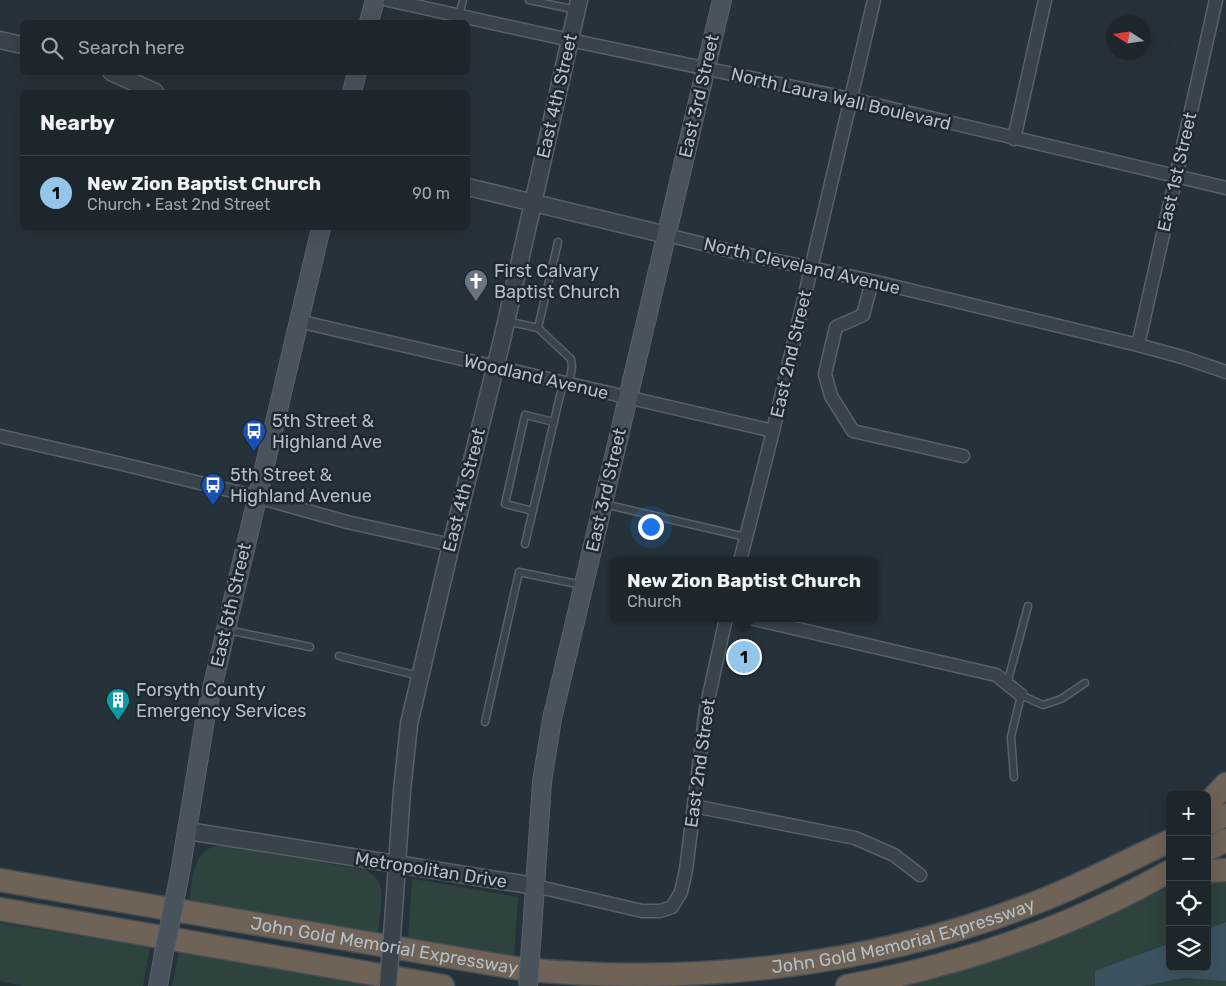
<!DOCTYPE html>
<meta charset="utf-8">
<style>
:root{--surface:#1c262b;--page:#293237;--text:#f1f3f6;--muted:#a0a5a9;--line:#3a4347;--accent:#94c5eb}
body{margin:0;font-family:Rubik,sans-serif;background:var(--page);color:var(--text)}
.controls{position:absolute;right:15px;bottom:15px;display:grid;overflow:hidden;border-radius:8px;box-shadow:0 5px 20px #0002}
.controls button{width:45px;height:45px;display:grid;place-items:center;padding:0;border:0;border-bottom:1px solid var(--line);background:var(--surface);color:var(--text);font:25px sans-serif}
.compass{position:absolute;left:1106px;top:15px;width:45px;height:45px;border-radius:50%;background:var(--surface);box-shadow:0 5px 20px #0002;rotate:282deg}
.you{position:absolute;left:650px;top:526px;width:18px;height:18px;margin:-12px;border:4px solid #fff;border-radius:50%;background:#1a73e8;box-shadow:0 0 0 8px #1a73e833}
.badge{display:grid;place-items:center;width:32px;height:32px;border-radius:50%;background:var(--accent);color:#111;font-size:16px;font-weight:700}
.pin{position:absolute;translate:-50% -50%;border:2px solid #fff;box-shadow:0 1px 5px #0006}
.popup{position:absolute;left:610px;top:557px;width:268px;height:65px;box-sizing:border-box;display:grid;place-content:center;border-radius:8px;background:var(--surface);filter:drop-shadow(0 1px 4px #0005);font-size:16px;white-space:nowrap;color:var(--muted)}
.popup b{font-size:19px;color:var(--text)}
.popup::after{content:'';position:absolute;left:50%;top:100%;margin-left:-10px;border:10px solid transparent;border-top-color:var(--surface)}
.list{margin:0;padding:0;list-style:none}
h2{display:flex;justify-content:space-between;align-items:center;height:65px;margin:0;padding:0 20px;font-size:21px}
h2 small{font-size:16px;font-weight:400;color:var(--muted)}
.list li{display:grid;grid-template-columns:32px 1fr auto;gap:15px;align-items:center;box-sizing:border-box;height:75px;padding:0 20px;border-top:1px solid var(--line)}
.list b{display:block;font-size:19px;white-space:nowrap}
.list p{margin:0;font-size:16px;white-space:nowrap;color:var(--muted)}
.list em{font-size:16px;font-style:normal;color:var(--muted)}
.icon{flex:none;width:28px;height:28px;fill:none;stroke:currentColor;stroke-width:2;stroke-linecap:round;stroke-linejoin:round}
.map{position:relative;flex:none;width:1226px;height:986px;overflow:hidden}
.search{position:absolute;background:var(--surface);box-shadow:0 5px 20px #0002;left:20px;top:20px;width:450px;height:55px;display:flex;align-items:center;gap:12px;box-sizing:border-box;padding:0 18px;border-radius:8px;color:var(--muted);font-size:19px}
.panel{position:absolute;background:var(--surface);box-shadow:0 5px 20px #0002;left:20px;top:90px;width:450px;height:140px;border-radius:8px}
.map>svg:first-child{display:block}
</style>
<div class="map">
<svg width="1226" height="986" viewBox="0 0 1226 986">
<rect width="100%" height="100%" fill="#263239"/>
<!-- green -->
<path fill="#2e423e" d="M222 845 366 870C372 874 378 878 380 885 384 897 379 920 378 934L189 901C193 878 192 847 222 845Z
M1207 877 1226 878V922L1207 929Z
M414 879 518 897 514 957 408 940 412 880Z
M1170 887V943L1095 971V986H904C997 966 1083 926 1170 887Z
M0 923 150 947 143 986H23L0 981Z
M179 952 373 985V986H172Z
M1184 978 1226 981V986H1143Z"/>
<!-- water -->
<path fill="#3d5260" d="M1226 922V981L1184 978 1143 986H1095V971L1170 943V967H1207V929Z"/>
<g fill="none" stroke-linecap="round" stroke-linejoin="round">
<!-- service casing -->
<g stroke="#576168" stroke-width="9">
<path id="service" d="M529 0 577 10
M459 16 463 0
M506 321 538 328 571 359 572 367 569 385
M538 328 558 242
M604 504 746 537
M533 511 505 504 525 415 554 422
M525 544 563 383
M228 630 310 647
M339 656 419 676
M1007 684 1028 606
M485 722 519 572 582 585
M1014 777 1011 737 1021 695 1043 705 1061 699 1085 683"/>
</g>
<!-- minor casing -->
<g stroke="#576168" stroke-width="15">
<path id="minor" d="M388 0 570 40 851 99 1226 188
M1014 139 1045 0
M667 235 735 252 872 281 1138 345 1182 357 1226 372
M872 281 863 315 836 327 825 374 831 396 853 431 963 456
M298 321 773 431
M1138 345 1216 0
M0 436 118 463 257 497 347 522 451 545
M740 561 773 431 874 0
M750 618 996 675 1021 695
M694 806 855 838 894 855 920 875
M535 886 642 911H660L672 907 681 892 686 870 706 709 726 618"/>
</g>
<!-- tertiary casing -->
<g stroke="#576168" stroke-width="19">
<path id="tertiary" d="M0 40 22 45
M111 72 155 92
M468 187 667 235
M188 831 535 886
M394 909 402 791 409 724 451 545 502 340 579 0"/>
</g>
<!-- secondary casing -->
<g stroke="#576168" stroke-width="20">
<path id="secondary" d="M369 22 375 0
M352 92 357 72
M180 873 206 714 321 228
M532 931 542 782 552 719 722 0
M158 986 164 953"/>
</g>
<!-- motorway casing -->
<g stroke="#444e55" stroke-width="25">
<g id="motorway">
<path d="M1207 805 1226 784"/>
<path d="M1207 824 1226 815"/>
<path d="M1207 850 1226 840"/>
<path d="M1207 871 1226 870"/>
<path id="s1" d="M0 880 521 969C696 986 876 966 1040 901 1084 884 1126 861 1170 841"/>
<path d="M0 909 443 986"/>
<path d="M847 986C960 965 1070 928 1170 871"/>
</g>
</g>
<!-- service -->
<use href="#service" stroke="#39434a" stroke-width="6"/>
<!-- minor -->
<use href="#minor" stroke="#39434a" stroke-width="12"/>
<!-- tertiary -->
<use href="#tertiary" stroke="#39434a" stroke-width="16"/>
<!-- secondary -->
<use href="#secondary" stroke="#48535c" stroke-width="18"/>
<!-- motorway -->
<use href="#motorway" stroke="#6f6257" stroke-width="22"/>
<!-- tertiary-bridge casing -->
<g stroke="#576168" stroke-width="19" stroke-linecap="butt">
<path id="tertiary-bridge" d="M388 986 394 909"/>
</g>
<!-- secondary-bridge casing -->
<g stroke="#576168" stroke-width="20" stroke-linecap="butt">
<path id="secondary-bridge" d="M164 953 180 873
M528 986 532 931"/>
</g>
<!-- tertiary-bridge -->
<use href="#tertiary-bridge" stroke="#39434a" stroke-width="16"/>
<!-- secondary-bridge -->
<use href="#secondary-bridge" stroke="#48535c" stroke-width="18"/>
</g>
<!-- icons -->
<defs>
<g id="church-pin" transform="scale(1.25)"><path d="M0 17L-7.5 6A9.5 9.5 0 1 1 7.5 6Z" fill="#6b7280" stroke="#1e282f"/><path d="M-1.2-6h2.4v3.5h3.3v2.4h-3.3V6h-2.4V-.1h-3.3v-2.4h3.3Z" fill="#fff"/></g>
<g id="bus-pin" transform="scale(1.25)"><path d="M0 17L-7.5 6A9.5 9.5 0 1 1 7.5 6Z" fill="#1a4fb4" stroke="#1e282f"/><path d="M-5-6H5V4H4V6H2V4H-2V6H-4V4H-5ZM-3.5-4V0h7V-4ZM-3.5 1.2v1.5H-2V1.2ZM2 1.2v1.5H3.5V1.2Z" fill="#fff"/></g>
<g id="building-pin" transform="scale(1.25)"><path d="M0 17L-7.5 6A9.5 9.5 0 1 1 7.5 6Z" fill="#0f9aa8" stroke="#1e282f"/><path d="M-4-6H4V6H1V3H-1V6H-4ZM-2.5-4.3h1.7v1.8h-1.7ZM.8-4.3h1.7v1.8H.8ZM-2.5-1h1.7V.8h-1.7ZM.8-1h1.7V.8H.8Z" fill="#fff"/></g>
</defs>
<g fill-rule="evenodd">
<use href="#church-pin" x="476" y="281"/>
<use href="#bus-pin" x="254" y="431"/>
<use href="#bus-pin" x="213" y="485"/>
<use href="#building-pin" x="118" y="700"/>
</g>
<g text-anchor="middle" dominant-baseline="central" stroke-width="5" stroke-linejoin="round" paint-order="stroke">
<!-- street labels -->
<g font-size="18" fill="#b5bec5" stroke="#1e282f">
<text transform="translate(557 96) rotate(-77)">East 4th Street</text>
<text transform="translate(699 96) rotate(-77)">East 3rd Street</text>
<text transform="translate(841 99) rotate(13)">North Laura Wall Boulevard</text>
<text transform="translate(1177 172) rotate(-77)">East 1st Street</text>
<text transform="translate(802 266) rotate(13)">North Cleveland Avenue</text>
<text transform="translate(791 354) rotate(-77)">East 2nd Street</text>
<text transform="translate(536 377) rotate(13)">Woodland Avenue</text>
<text transform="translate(464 490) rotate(-76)">East 4th Street</text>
<text transform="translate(606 490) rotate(-77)">East 3rd Street</text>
<text transform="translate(231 605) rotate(-77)">East 5th Street</text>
<text transform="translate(700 763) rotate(-82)">East 2nd Street</text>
<text transform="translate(431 870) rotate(9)">Metropolitan Drive</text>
<text stroke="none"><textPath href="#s1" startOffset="915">John Gold Memorial Expressway</textPath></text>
<text stroke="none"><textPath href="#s1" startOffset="390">John Gold Memorial Expressway</textPath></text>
</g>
<!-- poi labels -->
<g font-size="18" fill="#b5bec5" stroke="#1e282f" text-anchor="start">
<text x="494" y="271">First Calvary<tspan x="494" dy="21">Baptist Church</tspan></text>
<text x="272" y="421">5th Street &amp;<tspan x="272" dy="21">Highland Ave</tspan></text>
<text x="230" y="475">5th Street &amp;<tspan x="230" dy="21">Highland Avenue</tspan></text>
<text x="136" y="690">Forsyth County<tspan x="136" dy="21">Emergency Services</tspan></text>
</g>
</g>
</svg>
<div class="controls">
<button>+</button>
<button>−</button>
<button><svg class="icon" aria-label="locate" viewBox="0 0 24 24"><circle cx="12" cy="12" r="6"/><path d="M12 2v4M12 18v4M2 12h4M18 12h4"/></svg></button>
<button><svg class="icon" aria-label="layers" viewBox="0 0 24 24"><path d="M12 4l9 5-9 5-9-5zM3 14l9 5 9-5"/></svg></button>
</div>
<svg class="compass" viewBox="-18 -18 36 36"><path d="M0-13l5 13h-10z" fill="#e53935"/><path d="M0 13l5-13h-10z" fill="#a0a5a9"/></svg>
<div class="you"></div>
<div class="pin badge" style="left:744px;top:657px">1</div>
<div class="popup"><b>New Zion Baptist Church</b>Church</div>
<div class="search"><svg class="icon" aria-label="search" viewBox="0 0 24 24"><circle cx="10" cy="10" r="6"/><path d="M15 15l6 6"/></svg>Search here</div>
<section class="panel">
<h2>Nearby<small></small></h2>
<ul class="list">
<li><span class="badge">1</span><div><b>New Zion Baptist Church</b><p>Church · East 2nd Street</p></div><em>90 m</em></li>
</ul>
</section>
</div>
